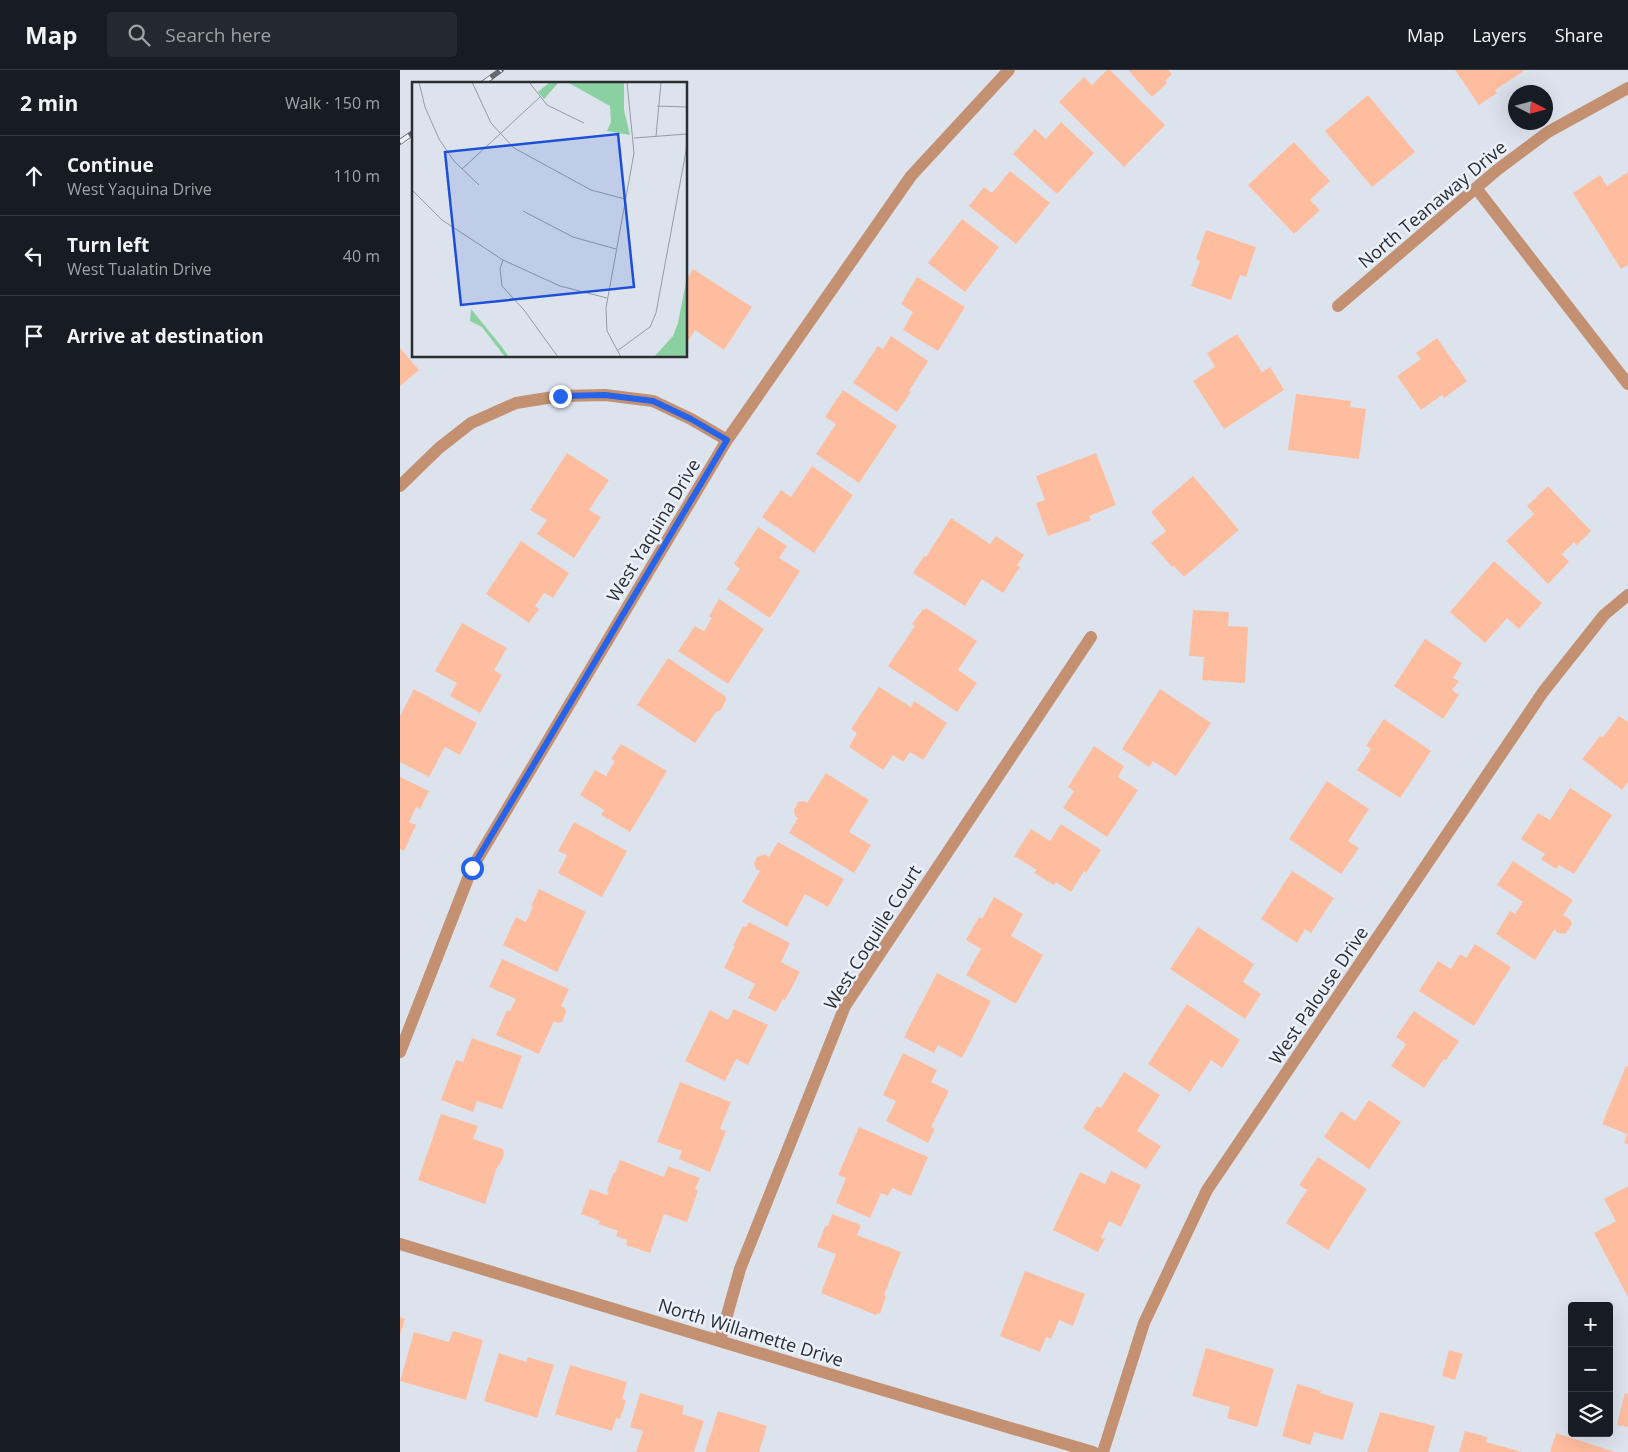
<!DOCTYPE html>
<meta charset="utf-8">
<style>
:root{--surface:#171b24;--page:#242831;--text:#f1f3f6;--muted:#9ea1a6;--line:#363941}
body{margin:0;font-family:"Open Sans",sans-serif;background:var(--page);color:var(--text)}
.controls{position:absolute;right:15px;bottom:15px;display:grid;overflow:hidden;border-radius:5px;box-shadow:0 5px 20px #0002}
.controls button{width:45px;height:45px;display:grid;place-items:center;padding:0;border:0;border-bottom:1px solid var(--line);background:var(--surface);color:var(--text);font:25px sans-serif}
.compass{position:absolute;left:1108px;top:15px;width:45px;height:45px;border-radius:50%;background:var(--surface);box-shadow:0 5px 20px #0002;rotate:96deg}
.stop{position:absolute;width:15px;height:15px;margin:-11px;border:4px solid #2563eb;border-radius:50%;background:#fff}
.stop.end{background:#2563eb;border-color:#fff;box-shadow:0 1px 5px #0008}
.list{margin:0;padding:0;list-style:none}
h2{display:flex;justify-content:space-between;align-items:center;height:65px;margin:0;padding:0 20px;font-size:21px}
h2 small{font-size:16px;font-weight:400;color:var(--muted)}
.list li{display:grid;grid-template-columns:32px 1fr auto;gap:15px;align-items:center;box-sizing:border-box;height:80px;padding:0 20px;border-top:1px solid var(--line)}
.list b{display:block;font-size:19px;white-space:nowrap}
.list p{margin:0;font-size:16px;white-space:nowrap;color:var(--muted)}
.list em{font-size:16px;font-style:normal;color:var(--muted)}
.icon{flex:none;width:28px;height:28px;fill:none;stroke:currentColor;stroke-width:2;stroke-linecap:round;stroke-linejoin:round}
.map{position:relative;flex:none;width:1228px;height:1382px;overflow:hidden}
header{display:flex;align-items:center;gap:30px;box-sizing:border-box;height:70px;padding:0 25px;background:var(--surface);border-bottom:1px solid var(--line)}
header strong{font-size:24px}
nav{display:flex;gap:28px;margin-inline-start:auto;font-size:18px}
.search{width:350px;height:45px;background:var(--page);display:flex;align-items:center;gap:12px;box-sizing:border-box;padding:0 18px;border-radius:5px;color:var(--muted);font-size:19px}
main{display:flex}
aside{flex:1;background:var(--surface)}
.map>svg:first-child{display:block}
</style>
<header>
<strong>Map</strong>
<div class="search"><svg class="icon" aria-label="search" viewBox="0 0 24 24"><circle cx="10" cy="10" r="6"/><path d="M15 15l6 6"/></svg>Search here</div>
<nav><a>Map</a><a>Layers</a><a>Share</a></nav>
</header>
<main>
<aside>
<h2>2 min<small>Walk · 150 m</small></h2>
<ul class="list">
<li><svg class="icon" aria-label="ahead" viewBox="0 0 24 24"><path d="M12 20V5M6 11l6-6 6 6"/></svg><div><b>Continue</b><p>West Yaquina Drive</p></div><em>110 m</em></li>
<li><svg class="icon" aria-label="left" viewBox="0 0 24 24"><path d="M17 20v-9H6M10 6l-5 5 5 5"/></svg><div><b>Turn left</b><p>West Tualatin Drive</p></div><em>40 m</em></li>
<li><svg class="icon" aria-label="arrive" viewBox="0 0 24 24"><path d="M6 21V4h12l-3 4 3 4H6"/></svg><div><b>Arrive at destination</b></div></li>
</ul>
</aside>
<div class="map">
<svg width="1228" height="1382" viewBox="0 0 1228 1382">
<rect width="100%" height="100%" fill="#dde3ed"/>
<!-- building -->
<path fill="#ffbd9f" d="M707 0H710L765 55 724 97 659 32 684 7 692 15Z
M728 0H768L772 4 765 11 767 13 752 27Z
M1055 0H1125L1095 20 1097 23 1079 35Z
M968 25 1015 82 972 117 925 61Z
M661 52 694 83 657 124 613 84 635 59 646 69Z
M894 72 930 111 910 130 920 140 894 164 848 115Z
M610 101 650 133 616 174 569 136 584 117 592 123Z
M1228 102V195L1221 199 1173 123 1200 105 1207 116Z
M562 149 599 177 565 222 528 193Z
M806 160 856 177 846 207 840 205 831 230 791 216 800 191 796 189Z
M293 199 352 237 324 280 295 260 286 274V210Z
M517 207 565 237 538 281 503 260 513 242 501 234Z
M837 264 862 302 870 297 884 320 824 359 793 311 815 297 807 283Z
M491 266 528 291 509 321 511 322 497 342 453 313 478 276 483 279Z
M1037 268 1067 311 1044 328 1042 325 1021 340 997 306 1021 289 1016 283Z
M0 278 19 300 0 316Z
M443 320 497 356 459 413 416 384 436 354 425 347Z
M896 324 951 331 950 337 966 339 959 389 888 380Z
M167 383 209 410 189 440 201 447 174 488 137 464 147 450 130 440Z
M696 383 716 435 689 446 691 450 648 466 636 433 645 430 636 406Z
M412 396 453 425 414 483 362 447 381 420 391 427Z
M793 406 839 460 784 507 774 496 772 497 751 473 766 461 751 442Z
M1148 416 1191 461 1177 475 1174 472 1162 484 1169 492 1148 514 1106 471 1134 444 1127 436Z
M551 448 590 474 596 466 624 485 617 495 620 497 603 523 582 509 565 536 513 503 524 486 526 487Z
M358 457 387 476 379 488 400 501 370 548 326 519 340 499 334 494Z
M121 471 169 503 153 528 144 523 135 536 139 539 129 553 86 524Z
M1094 491 1142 533 1119 559 1107 548 1085 573 1050 542Z
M319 529 364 559 328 614 278 581 295 556 304 561 312 548 309 546Z
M526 538 577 571 558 600 577 613 557 642 488 596 515 556 512 554 523 539 525 540Z
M793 540 829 542 828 556 848 557 845 613 802 610 804 587 789 586Z
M62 553 107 578 94 600 102 605 80 643 50 626 57 613 35 601Z
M1025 569 1062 593 1053 608 1059 611 1052 620 1059 625 1043 649 994 616Z
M268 588 325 626 326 630 321 640 316 642 295 673 237 635Z
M479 617 511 637 514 631 547 653 523 690 510 682 503 692 493 685 483 700 449 677 457 663 451 659Z
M14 619 77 653 60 685 45 677 29 707 0 692V646Z
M760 619 811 653 776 706 753 691 749 697 722 679Z
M1219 646 1228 652V712L1222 720 1182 689 1200 666 1203 667Z
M984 649 1031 681 1000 728 957 700 971 679 966 676Z
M221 674 267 701 230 762 201 745 204 740 180 725 195 700 206 706 215 691 211 689Z
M694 676 724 696 718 707 738 720 707 767 663 738 674 721 668 717Z
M426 703 469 730 449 762 471 775 454 803 389 763 398 748 395 746 394 740 398 732 404 731 407 733Z
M0 707 29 721 20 739 16 737 9 752 16 755 4 781 0 779Z
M927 711 969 739 948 771 959 778 941 804 889 769Z
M1170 718 1212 745 1174 804 1159 795 1156 799 1141 789 1145 784 1121 769 1138 743 1150 750Z
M174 752 227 781 202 827 158 803 167 785 158 781Z
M661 754 701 780 686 803 684 801 671 822 656 812 654 815 634 803 637 800 614 786 631 759 650 771Z
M378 772 444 809 428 837 405 824 387 857 342 832 360 801 356 799 354 793 357 787 365 784 369 787Z
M1113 791 1173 830 1163 845 1170 849 1172 854 1166 863 1160 864 1154 860 1135 890 1096 864 1110 841 1115 844 1123 832 1097 815Z
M892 801 934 828 911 863 905 859 897 873 861 849Z
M139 819 186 842 157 902 103 875 116 847 126 852 133 837 131 836Z
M594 827 623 844 611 866 643 885 616 934 566 905 581 879 566 870 579 847 582 849Z
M349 852 390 873 381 892 400 902 385 930 383 929 376 942 348 928 355 914 324 898 335 876H333L343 856 346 857Z
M798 857 854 894 843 912 861 924 845 949 770 899Z
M1075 874 1111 897 1074 956 1019 921 1038 891 1051 899 1060 884 1066 888Z
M102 889 169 919 161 936 165 938 166 942 162 952 157 953 154 951 139 984 96 965 107 940 110 941 116 929 89 917Z
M537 903 591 931 562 988 538 975 534 983 504 967Z
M787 934 840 970 822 998 811 990 790 1022 748 994Z
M334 939 368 955 348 995 336 989 325 1011 285 991 310 940 328 950Z
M1014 941 1059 971 1046 990 1044 989 1024 1018 991 996 1006 974 996 967Z
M72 968 122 986 102 1039 77 1031 73 1042 41 1030 56 990 63 992Z
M503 983 537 1000 531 1012 549 1021 531 1057 535 1059 528 1073 486 1051 496 1031 483 1025Z
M1226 996 1228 997V1074L1224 1073 1227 1064 1202 1054Z
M724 1002 760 1025 737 1061 761 1076 746 1099 683 1058 697 1036 701 1038Z
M280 1012 331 1032 320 1059 326 1061 310 1102 279 1089 282 1081 257 1072Z
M969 1030 1001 1052 969 1099 924 1067 941 1041 955 1051Z
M41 1044 78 1056 73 1069 103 1079 104 1084 100 1094 97 1097 85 1134 18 1110Z
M459 1057 528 1087 511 1126 492 1118 488 1126 481 1123 470 1148 436 1133 446 1108 438 1105Z
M918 1087 967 1119 928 1180 886 1153 907 1120 899 1115Z
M220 1090 264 1107 268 1096 300 1108 295 1119 298 1121 287 1152 264 1144 250 1183 226 1175 227 1170 216 1166 218 1161 198 1154 200 1151 181 1144 190 1119 207 1125 209 1122 207 1121 214 1102 215 1103Z
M711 1101 741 1115 721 1157 709 1151 701 1168 705 1169 698 1182 653 1160 680 1102 705 1114Z
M1228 1116V1227L1194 1163 1216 1151 1204 1129Z
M432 1144 461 1155 457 1165 501 1182 484 1225 486 1226 480 1244 478 1243 476 1245 421 1223 436 1184 417 1177 425 1156H428Z
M625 1201 685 1224 673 1256 659 1250 651 1269 646 1267 640 1282 600 1266Z
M0 1247 5 1249 0 1265Z
M53 1261 83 1270 66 1330 0 1311 14 1262 49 1272Z
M806 1278 874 1299 857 1357 827 1348 830 1337 792 1326Z
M1049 1280 1063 1284 1055 1310 1042 1306Z
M99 1283 126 1292 128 1287 154 1295 137 1348 84 1331Z
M170 1295 227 1312 222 1329 226 1330 220 1349 216 1348 212 1361 155 1344Z
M897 1314 921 1321 920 1323 954 1333 943 1370 914 1362 910 1375 882 1366Z
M240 1323 284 1336 282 1344 304 1351 294 1382H236L243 1361 230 1357Z
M1225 1323 1228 1324V1357L1217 1355Z
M318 1341 367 1356 359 1382H305Z
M980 1342 1035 1356 1028 1382H967Z
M1065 1361 1087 1367 1086 1372 1122 1382H1059Z
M1156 1363 1215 1382H1150Z"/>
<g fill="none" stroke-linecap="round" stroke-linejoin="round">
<!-- minor -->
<path stroke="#c49072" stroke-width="12" d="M1076 118 1228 314
M938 236 1097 100 1148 62 1228 18
M0 416 39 378 71 353 116 333 160 326 205 325 253 331 291 349 327 370
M0 982 72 798 327 370 511 106 609 0
M0 1174C231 1244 461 1315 693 1382
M320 1270 340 1199 445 936 691 567
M703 1382 744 1253 807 1120 1143 622 1204 545 1228 525"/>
<!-- rail casing -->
<g stroke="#64676d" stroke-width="5.5">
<path id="rail" d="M82 14 101 0
M0 72 14 62"/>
</g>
<!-- rail -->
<use href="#rail" stroke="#ebf1fb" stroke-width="4" stroke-dasharray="11" stroke-linecap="butt"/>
</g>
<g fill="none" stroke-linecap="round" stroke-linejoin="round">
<!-- route -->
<path stroke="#2563eb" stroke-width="6" d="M72 798 327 370 291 349 253 331 205 325 160 326"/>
</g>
<g text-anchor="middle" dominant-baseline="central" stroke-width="5" stroke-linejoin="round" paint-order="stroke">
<!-- street labels -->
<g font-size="18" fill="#2b2d31" stroke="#ebf1fb">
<text transform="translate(1032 134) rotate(-40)">North Teanaway Drive</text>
<text transform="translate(253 460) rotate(-59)">West Yaquina Drive</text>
<text transform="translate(472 867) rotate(-58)">West Coquille Court</text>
<text transform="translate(918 925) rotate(-56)">West Palouse Drive</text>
<text transform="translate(351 1262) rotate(17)">North Willamette Drive</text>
</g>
</g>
<!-- overview -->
<g transform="translate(12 12)">
<rect width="275" height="275" fill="#dde3ed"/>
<path d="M138 0H147L132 17 126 10ZM155 0H212V28L218 53 195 49 199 40 198 24ZM275 195V275H242L261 254 266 241ZM59 227 90 265 97 275H93L70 245 58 239Z" fill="#8ad0a0"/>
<path fill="none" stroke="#969aa2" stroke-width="1" d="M7 0 13 25 27 57 42 79 67 103M60 0 79 41 102 66 179 108 213 117M117 0 135 23 172 41M245 24 275 25M244 54 249 0M50 87 128 15M0 108 30 138 91 178 148 204 195 216M111 129 161 155 204 167M91 178 88 187 90 204 112 228 146 275M205 269 238 245 244 231 274 69 275 52 222 56M209 275 195 249 194 226 222 71 215 0"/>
<path fill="#1d4ed8" fill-opacity="0.15" stroke="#1d4ed8" stroke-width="2.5" d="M206 52 222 205 49 223 33 70Z"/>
<rect width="275" height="275" fill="none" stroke="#2b2d31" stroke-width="2.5"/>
</g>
</svg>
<div class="controls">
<button>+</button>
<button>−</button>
<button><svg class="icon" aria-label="layers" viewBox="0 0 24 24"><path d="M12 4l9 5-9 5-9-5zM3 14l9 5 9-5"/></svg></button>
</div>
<svg class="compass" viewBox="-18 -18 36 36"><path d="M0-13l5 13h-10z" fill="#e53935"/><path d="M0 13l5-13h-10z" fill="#9ea1a6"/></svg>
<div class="stop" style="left:72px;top:798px"></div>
<div class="stop end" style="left:160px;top:326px"></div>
</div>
</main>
